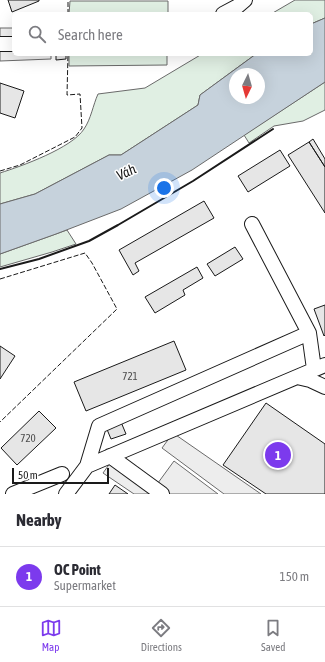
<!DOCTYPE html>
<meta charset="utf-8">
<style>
:root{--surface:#fff;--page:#f2f2f3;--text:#2b2b33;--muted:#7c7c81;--line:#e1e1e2;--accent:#7c3aed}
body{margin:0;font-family:"Asap Condensed",sans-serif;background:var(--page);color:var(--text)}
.compass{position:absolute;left:229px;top:68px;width:36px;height:36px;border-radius:50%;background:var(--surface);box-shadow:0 4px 16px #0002;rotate:185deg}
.scale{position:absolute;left:12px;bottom:10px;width:97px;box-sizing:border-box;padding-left:4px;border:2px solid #1a1a1a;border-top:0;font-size:11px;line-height:14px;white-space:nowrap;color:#1a1a1a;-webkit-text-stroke:3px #fff;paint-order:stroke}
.you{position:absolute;left:164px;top:188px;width:14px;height:14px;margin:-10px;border:3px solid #fff;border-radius:50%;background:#1a73e8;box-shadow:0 0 0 6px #1a73e833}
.badge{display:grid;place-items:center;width:26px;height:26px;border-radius:50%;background:var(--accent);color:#fff;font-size:13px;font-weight:700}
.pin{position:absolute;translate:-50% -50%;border:2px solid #fff;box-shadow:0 1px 4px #0006}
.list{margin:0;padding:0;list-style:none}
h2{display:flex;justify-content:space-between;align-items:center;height:52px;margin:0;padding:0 16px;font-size:17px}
h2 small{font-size:13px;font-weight:400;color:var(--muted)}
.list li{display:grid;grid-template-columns:26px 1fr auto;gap:12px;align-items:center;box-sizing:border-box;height:60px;padding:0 16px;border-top:1px solid var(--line)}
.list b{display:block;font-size:15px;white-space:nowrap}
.list p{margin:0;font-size:13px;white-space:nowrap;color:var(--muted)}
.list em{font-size:13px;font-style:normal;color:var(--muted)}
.icon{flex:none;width:22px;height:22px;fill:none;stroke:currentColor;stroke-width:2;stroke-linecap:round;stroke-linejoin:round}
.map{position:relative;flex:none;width:325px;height:494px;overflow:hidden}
.search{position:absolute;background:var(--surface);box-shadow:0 4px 16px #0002;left:12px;right:12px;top:12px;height:44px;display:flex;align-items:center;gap:10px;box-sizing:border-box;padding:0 14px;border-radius:6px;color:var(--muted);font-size:15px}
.sheet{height:112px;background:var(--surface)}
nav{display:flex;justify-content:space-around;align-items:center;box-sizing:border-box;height:56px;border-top:1px solid var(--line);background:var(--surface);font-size:11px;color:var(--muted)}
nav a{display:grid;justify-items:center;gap:2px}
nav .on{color:var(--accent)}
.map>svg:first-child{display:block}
</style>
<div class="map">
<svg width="325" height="494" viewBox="0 0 325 494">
<rect width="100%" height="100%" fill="#fff"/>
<!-- green -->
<path fill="#e0efe3" stroke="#6a6a6a" d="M295 0H325V18L311 24V14H271Z
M70 1H168V14H69Z
M69 54H167V65L69 66Z
M202 54H256L200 95 198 105 121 155H109L35 194 0 204V173C22 166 72 148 84 129 91 119 93 105 98 94L145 88Z
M325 82V110L303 121 274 126 249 143 244 135Z
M67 230 76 244 52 252 0 267V254Z"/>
<!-- parking -->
<path fill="#ededed" stroke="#6a6a6a" d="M0 28H14V38H0Z
M0 50H14V54H51V59L0 61Z
M173 433 261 494H224L162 448Z
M113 459 160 494H134L103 473Z
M174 461 218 494H164L155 487Z"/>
<!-- water -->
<path fill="#c6d2dc" stroke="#6a6a6a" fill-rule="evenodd" d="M325 18V82L192 170 121 209 56 234 0 254V204L35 194 109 155H121L198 105 200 95 256 54H311V24ZM235 74H259V98H235Z"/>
<!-- building -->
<path fill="#e6e6e6" stroke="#1a1a1a" d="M8 0H39V1L12 12Z
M56 54H66V59L56 60Z
M0 83 24 91 15 118 0 113Z
M313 139 325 159V167L309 142Z
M309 142 325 167V213L288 155Z
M280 150 290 166 248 192 238 176Z
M204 201 214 218 135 263 139 271 133 275 119 250Z
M235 247 243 259 215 276 207 264Z
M197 267 203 278 183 290 185 295 155 313 145 297Z
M325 305V335L324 336 314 309Z
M174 341 186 370 86 411 74 382Z
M0 346 15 356 0 379Z
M266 403 325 444V494H266L223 465Z
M39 411 56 428 17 465 1 448Z
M121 422 126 434 111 439 106 427Z
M115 485 128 494H109Z"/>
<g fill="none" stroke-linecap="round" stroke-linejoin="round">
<!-- minor casing -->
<g stroke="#1a1a1a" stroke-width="16">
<path id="minor" d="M223 14 238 6 245 0
M0 44H14
M252 224 309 333
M297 377 310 380 325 387
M110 456 162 494
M87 466 325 365
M13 494 62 474
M66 494 87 466 99 426 309 333 314 369"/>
</g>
<!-- minor -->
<use href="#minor" stroke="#fff" stroke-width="14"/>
<!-- fence -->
<path stroke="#1a1a1a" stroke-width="1" stroke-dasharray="5 2" stroke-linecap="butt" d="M68 14V0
M0 171 20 165 75 137 82 128 80 94 67 95 68 54
M0 279 85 253 92 263 117 309 0 422"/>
<!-- wall -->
<path stroke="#1a1a1a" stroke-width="2" d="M0 269 39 259 89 241 118 225 193 181 273 129"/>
</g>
<g text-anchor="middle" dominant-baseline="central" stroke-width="3" stroke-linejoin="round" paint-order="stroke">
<!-- number labels -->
<g font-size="11" fill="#4d4d4d">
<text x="130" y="376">721</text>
<text x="28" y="438">720</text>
</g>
<!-- water labels -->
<g font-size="14" font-style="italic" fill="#1a1a1a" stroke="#fff">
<text transform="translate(126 172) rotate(-25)">Váh</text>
</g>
</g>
</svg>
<svg class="compass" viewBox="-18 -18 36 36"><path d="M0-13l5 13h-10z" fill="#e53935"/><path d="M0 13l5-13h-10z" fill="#7c7c81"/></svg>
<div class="scale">50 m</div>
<div class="you"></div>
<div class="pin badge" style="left:278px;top:455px">1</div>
<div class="search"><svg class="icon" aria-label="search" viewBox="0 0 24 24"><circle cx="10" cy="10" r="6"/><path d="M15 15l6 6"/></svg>Search here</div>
</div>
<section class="sheet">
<h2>Nearby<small></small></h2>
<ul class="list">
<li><span class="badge">1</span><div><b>OC Point</b><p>Supermarket</p></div><em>150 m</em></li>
</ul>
</section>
<nav>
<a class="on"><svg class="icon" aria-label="map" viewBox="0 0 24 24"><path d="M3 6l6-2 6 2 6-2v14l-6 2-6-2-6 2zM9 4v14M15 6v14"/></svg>Map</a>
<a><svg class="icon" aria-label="directions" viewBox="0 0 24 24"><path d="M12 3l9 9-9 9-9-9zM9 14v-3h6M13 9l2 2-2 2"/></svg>Directions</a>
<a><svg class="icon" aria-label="saved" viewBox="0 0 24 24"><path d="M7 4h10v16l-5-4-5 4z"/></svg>Saved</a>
</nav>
